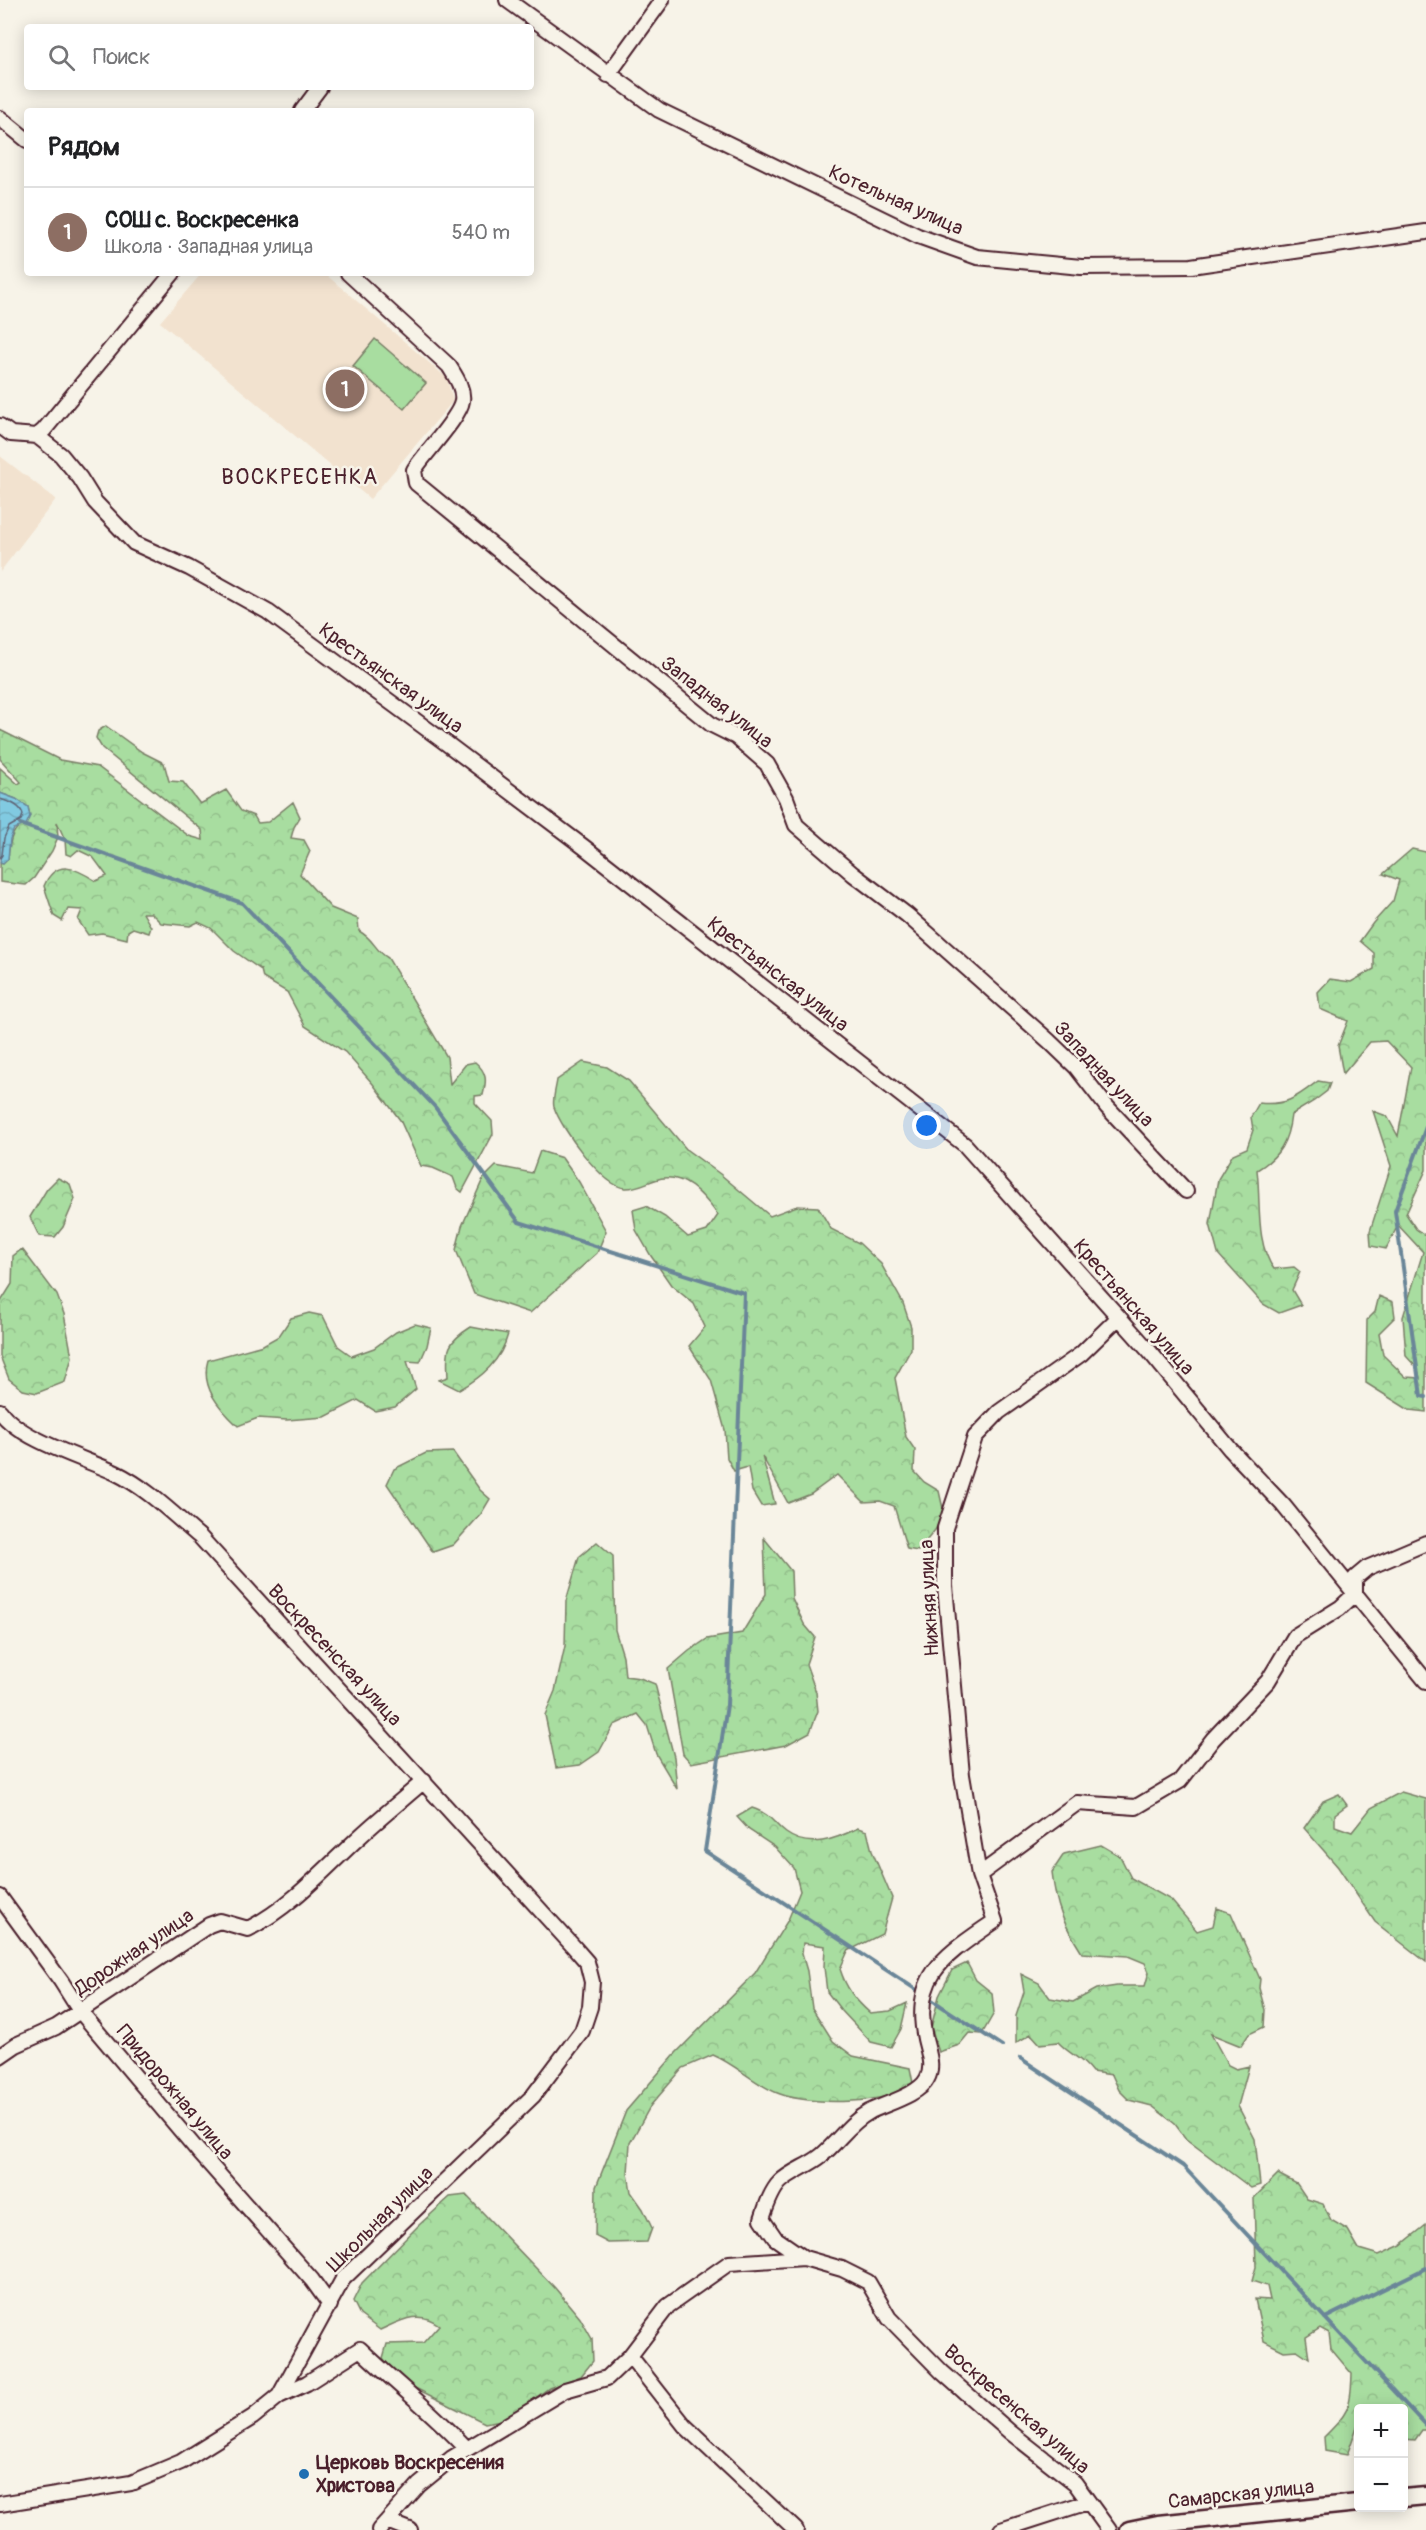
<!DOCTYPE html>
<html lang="ru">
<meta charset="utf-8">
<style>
:root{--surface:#fff;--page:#f6f6f6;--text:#202124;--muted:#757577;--line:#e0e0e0;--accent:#1f6fb2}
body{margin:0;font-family:Pangolin,sans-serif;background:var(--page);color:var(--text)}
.controls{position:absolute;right:18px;bottom:18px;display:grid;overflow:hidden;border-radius:6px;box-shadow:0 3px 15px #0003}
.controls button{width:54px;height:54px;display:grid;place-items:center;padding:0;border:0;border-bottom:2px solid var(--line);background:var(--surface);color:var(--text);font:30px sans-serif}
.you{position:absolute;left:927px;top:1126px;width:21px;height:21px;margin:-15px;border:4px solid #fff;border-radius:50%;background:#1a73e8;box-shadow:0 0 0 9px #1a73e833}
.badge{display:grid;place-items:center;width:39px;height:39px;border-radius:50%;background:var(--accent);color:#fff;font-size:20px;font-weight:700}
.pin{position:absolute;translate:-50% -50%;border:3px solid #fff;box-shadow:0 2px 6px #0006}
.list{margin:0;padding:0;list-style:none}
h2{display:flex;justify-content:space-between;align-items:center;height:78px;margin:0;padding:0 24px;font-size:26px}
h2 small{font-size:20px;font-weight:400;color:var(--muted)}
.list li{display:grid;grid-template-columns:39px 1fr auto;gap:18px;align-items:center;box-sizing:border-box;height:90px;padding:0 24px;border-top:2px solid var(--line)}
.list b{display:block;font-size:22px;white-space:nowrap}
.list p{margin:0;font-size:20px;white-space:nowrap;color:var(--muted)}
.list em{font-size:20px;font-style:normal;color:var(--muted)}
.icon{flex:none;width:33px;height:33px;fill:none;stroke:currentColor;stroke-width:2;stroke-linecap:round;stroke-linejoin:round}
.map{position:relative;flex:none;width:1426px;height:2530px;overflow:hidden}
.search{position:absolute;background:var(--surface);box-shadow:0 3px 15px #0003;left:24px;top:24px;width:510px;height:66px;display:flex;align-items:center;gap:15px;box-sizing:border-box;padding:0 21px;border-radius:6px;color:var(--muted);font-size:22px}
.panel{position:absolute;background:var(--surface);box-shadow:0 3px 15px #0003;left:24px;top:108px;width:510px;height:168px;border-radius:6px}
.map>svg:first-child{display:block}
</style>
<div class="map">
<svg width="1426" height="2530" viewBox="0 0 1426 2530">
<defs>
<pattern id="forest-crowns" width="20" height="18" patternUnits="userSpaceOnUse" patternTransform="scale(1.5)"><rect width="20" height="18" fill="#a8dda0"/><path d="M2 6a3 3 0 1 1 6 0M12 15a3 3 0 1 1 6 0" fill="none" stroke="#92bd8a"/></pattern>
<pattern id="water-waves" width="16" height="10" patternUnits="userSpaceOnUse" patternTransform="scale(1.5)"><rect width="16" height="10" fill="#81cae1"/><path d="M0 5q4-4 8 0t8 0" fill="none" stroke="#71adc1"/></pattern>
</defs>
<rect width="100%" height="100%" fill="#f7f3e8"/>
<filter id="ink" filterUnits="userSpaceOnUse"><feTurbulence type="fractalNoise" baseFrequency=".0167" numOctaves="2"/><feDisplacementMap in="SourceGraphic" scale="12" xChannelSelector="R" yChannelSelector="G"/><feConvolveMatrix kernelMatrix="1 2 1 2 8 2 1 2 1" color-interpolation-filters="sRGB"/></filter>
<g filter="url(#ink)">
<!-- built -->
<path fill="#f2e2cf" d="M202 273H324L447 378 453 401 370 499 160 322Z
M0 456 56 499 0 572Z"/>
<!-- forest -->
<path fill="url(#forest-crowns)" stroke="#797e66" stroke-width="1.5" d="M106 726 142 752 164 763 169 781 183 782 200 804 226 790 241 811 254 816 258 823 268 822 293 802 300 817 294 827 291 838 304 840 310 851 300 874 331 908 358 919 359 931C375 940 374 950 388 958L447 1057 450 1084 466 1064 475 1062C487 1072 487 1081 483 1095L475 1096V1103L492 1121 493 1134 462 1192 457 1188 453 1177 433 1168 421 1166 400 1120 373 1084 345 1052 305 1026 287 992 263 978 261 970 234 951 211 928 198 922 190 926 161 923 151 913H143L151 927 149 933 133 928 128 931 127 939 102 933 88 935 78 920 82 910 68 909 62 921 54 916 44 886C56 858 76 868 96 881L107 876 93 857 78 850 71 856 66 854 65 840 57 822 58 837 52 851 34 878 26 885 0 882V863L3 864 8 859C10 835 12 831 30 816L28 807 16 799 0 793V768L18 784 21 782 0 759V730L60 760 98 767 189 836 203 840 202 830 102 748 96 738 98 731Z
M1412 849 1426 852V1170L1406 1214 1416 1229 1426 1236V1412L1409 1410 1366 1383 1367 1320 1375 1312 1379 1296 1393 1302 1395 1317 1379 1333 1383 1355 1406 1377 1420 1378 1418 1369 1406 1356 1403 1317 1423 1252 1398 1225 1386 1249 1371 1246 1370 1231 1391 1166 1373 1111 1387 1116 1398 1136 1411 1067 1386 1041 1370 1042 1343 1074 1338 1046 1348 1021 1320 1009 1318 992 1330 979 1351 982 1374 969V953L1360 941 1373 923 1393 901 1399 880 1383 874Z
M583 1062 607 1067 629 1081 687 1150 720 1174 770 1216 797 1206 818 1207 831 1229 859 1243 881 1264 903 1303 911 1327V1349L895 1378 906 1437 915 1450 914 1471 924 1482 939 1491 944 1513 935 1530 918 1551 907 1549 894 1506 880 1501 864 1502 837 1475 811 1494 788 1503 762 1456 775 1504 761 1506 752 1491 748 1467 734 1471 727 1458 725 1430 711 1380 689 1346 705 1327 694 1304 671 1285 651 1256 636 1230 633 1210 646 1206 665 1217 688 1237 707 1231 718 1215C704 1196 683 1170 655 1180 646 1183 635 1189 625 1188 602 1186 561 1128 554 1107 552 1100 556 1088 557 1080Z
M1318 1081 1330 1083 1327 1091 1314 1101 1291 1115C1288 1141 1280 1156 1257 1170 1261 1201 1255 1243 1274 1269L1294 1267 1300 1272 1292 1290 1301 1305 1279 1313 1263 1304 1218 1254 1210 1224 1218 1179 1233 1154 1247 1148 1253 1130 1251 1117 1259 1103C1287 1106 1297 1097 1318 1081Z
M540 1151 562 1158 579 1182 606 1231 597 1253 530 1313 474 1294 456 1250 462 1226 483 1179 496 1166 532 1173Z
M58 1178 70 1184 75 1199 63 1227 55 1237 39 1236 30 1217 47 1189Z
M22 1249 57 1295 64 1314 72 1357 65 1382 37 1393 23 1390 9 1379 0 1356V1303L12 1284 13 1256Z
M309 1313 323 1316 338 1346 352 1356 374 1348 396 1332 415 1324 431 1328 427 1346 420 1362 407 1361 416 1389 395 1407 375 1411 358 1400 325 1417 287 1420 258 1418 238 1426C219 1408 200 1387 208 1360L263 1345 279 1336 291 1318Z
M471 1327 508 1334C501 1361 482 1377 459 1390L439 1380 448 1377C446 1349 447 1342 471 1327Z
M453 1452 480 1490 490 1499 481 1514 453 1545 433 1552 387 1484 394 1469 426 1453Z
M764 1538 791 1571 792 1598 804 1624 815 1637 806 1664 816 1692 818 1711 810 1732 786 1745 691 1763 683 1754 668 1669 689 1651 707 1639 742 1633 766 1594Z
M597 1542 613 1556 615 1630 623 1656 625 1676 640 1678 655 1684 674 1757 677 1789 656 1754 647 1725 638 1714 614 1725 599 1752 580 1765 556 1768 545 1715 555 1691 565 1646 566 1601 579 1557Z
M1401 1792 1426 1799V1962L1375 1922 1338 1867 1304 1828 1323 1801 1339 1794 1347 1805 1335 1814V1826L1352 1832 1371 1808Z
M752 1808C773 1815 771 1822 786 1833 809 1850 836 1839 858 1828L867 1831 872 1851 892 1898 882 1934 848 1951 840 1969C846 1988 855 2000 870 2013L890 2011 907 2003 901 2029 891 2047 871 2042 841 2010 827 1992 824 1967 825 1946 803 1943 802 1954 807 1971 812 2008 833 2041 853 2056 910 2068 913 2083C889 2106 810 2105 780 2094 755 2085 737 2065 713 2055L683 2068 651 2105 630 2143 628 2173 631 2192 643 2209 652 2228 647 2242 608 2243 595 2236 596 2187 626 2111 674 2055 755 1973 788 1920 800 1891 794 1868 775 1847 749 1830 737 1817Z
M1101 1845 1120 1856 1131 1878 1171 1900 1197 1931 1213 1926 1217 1908 1231 1913 1260 1979 1259 1988 1265 2010 1264 2027 1249 2034 1241 2046 1211 2034 1228 2065 1236 2069 1249 2066 1238 2106 1255 2139 1260 2185 1251 2188 1186 2139 1175 2124 1152 2106 1129 2100 1119 2090 1112 2075 1092 2072C1081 2057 1070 2055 1058 2042L1040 2044 1031 2034 1016 2043V2016L1024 1992 1021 1974 1039 1983 1050 1998 1073 2002 1097 1989 1117 1986H1145L1149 1972 1145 1963 1128 1956 1082 1953C1063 1923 1056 1907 1052 1872L1064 1854Z
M967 1963 976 1980 992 1993 994 2013 982 2034 969 2033 959 2045 939 2052 931 2028 939 1996 952 1970Z
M1278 2174 1297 2184 1307 2199 1323 2204 1331 2220 1348 2230 1359 2249 1379 2255 1401 2245 1426 2225V2430H1422L1415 2440 1404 2439V2408H1358V2424L1347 2455 1325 2451 1324 2437C1348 2413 1351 2409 1352 2374L1331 2349 1329 2333 1320 2328 1306 2337 1309 2358 1297 2350 1284 2351 1264 2341 1255 2299 1270 2300 1267 2286 1252 2281 1256 2267 1254 2198Z
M466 2195 555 2288 580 2318 592 2339 593 2361 581 2376 549 2388 507 2419 485 2423 413 2387 392 2370 383 2358 387 2344 423 2343 439 2325C419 2309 400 2321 380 2330L360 2315 353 2301 362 2283 419 2225 450 2197Z"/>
<!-- pitch -->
<path fill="#a8dda0" stroke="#797e66" stroke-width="1.5" d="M375 339 426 383 404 409 353 366Z"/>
<!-- water -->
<path fill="url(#water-waves)" stroke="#6b8698" stroke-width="1.5" d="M0 793 16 799 28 807 30 816 26 825 14 829 10 839 8 859 3 864 0 863Z"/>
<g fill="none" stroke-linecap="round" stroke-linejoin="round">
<!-- shore -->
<path stroke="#606374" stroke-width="1.5" d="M0 799C9 802 21 805 23 815L21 820 9 827 4 838 2 855 0 858"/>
<!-- stream -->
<path stroke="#6b8698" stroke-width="4" d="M20 824 242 903 435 1107 519 1222 744 1293 727 1705 705 1851 1002 2046
M1426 1127 1395 1211 1421 1396 1426 1397
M1020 2058 1183 2166 1426 2426
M1325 2318 1426 2268"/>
<!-- minor casing -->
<g stroke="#4a1f2b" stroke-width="18">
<path id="minor" d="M507 0 659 110 918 236 977 257 1081 267 1191 266 1426 232
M608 75 662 0
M302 111 320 87
M0 118 27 140
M348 273 449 366C455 376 464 388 462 401 460 417 424 454 414 470L416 483 712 725 736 737 767 764 786 798 796 825 853 874 907 915 1049 1041 1076 1067 1107 1107 1186 1191
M0 426 11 434 37 436 61 455 80 478 95 502 134 543 189 568 268 612 446 743 584 847 965 1145 1150 1352 1230 1449 1283 1505 1426 1681
M37 436 44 430 173 273
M0 1411C20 1440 84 1458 116 1473 147 1488 174 1515 200 1537L573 1946 587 1962 592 1982 590 2007 582 2031 533 2096 343 2279 279 2396 253 2417 181 2462 131 2483 0 2504
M979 1875 1077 1803 1136 1807 1180 1781 1213 1739 1268 1681 1295 1636 1340 1608 1355 1594V1578L1367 1568 1426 1543
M0 1897 61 1981 80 2011 198 2151 312 2280 330 2305
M0 2056 16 2045 56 2027 209 1925 220 1921 248 1929C289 1908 321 1873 355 1841 377 1820 401 1801 424 1781
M630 2356 685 2426 796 2530
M279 2396 307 2383 360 2349C395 2383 434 2413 467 2449
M387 2521 410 2530
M379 2530 419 2485 452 2458 565 2390 607 2378 630 2356 668 2306 729 2263 804 2258
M1001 2530 1088 2502
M1109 2530 1075 2483 1010 2432 942 2372 889 2318 868 2282 842 2269 804 2258 775 2238 762 2219C766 2207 771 2191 780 2182 791 2171 809 2166 822 2155 838 2142 849 2123 869 2112 884 2104 919 2095 927 2079 934 2067 928 2052 925 2039 911 1973 948 1954 995 1921L979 1875 962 1775 945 1586V1528L975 1437 999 1412 1081 1354 1118 1318"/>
</g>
<!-- major casing -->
<g stroke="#4a1f2b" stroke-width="21">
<path id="major" d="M1404 2498 1426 2496
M1129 2530 1158 2524 1358 2503"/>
</g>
<!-- minor -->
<use href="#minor" stroke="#f7f3e8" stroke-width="14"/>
<!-- major -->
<use href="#major" stroke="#f7f3e8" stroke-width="16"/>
</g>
</g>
<!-- markers -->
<circle fill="#1f6fb2" stroke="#f7f3e8" stroke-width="2" cx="304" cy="2474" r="6"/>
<g text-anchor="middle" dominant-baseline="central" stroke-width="5" stroke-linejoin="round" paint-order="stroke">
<!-- street labels -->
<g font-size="20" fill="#4a1f2b" stroke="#f7f3e8">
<text transform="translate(896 200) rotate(24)">Котельная улица</text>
<text transform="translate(391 678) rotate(36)">Крестьянская улица</text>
<text transform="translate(717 702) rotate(38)">Западная улица</text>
<text transform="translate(778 974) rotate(38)">Крестьянская улица</text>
<text transform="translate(1104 1074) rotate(47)">Западная улица</text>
<text transform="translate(1134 1307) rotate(49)">Крестьянская улица</text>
<text transform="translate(929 1598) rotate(-93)">Нижняя улица</text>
<text transform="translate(335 1655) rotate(47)">Воскресенская улица</text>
<text transform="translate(134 1952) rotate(-34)">Дорожная улица</text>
<text transform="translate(175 2092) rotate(50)">Придорожная улица</text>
<text transform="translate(380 2219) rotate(-45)">Школьная улица</text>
<text transform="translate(1017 2409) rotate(41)">Воскресенская улица</text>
<text transform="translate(1241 2494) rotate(-6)">Самарская улица</text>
</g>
<!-- poi labels -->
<g font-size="20" font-weight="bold" fill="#4a1f2b" stroke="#f7f3e8" text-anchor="start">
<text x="316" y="2462">Церковь Воскресения<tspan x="316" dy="23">Христова</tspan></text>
</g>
<!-- quarter labels -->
<g font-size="22" letter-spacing="1.5" fill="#4a1f2b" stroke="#f7f3e8">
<text x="300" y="477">ВОСКРЕСЕНКА</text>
</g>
</g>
</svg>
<div class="controls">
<button>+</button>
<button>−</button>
</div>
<div class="you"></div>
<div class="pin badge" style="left:345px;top:389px;background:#8d6e63">1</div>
<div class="search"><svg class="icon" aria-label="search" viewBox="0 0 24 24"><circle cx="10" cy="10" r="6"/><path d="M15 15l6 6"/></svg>Поиск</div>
<section class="panel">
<h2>Рядом<small></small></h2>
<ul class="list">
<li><span class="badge" style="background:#8d6e63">1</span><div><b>СОШ с. Воскресенка</b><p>Школа · Западная улица</p></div><em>540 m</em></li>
</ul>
</section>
</div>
